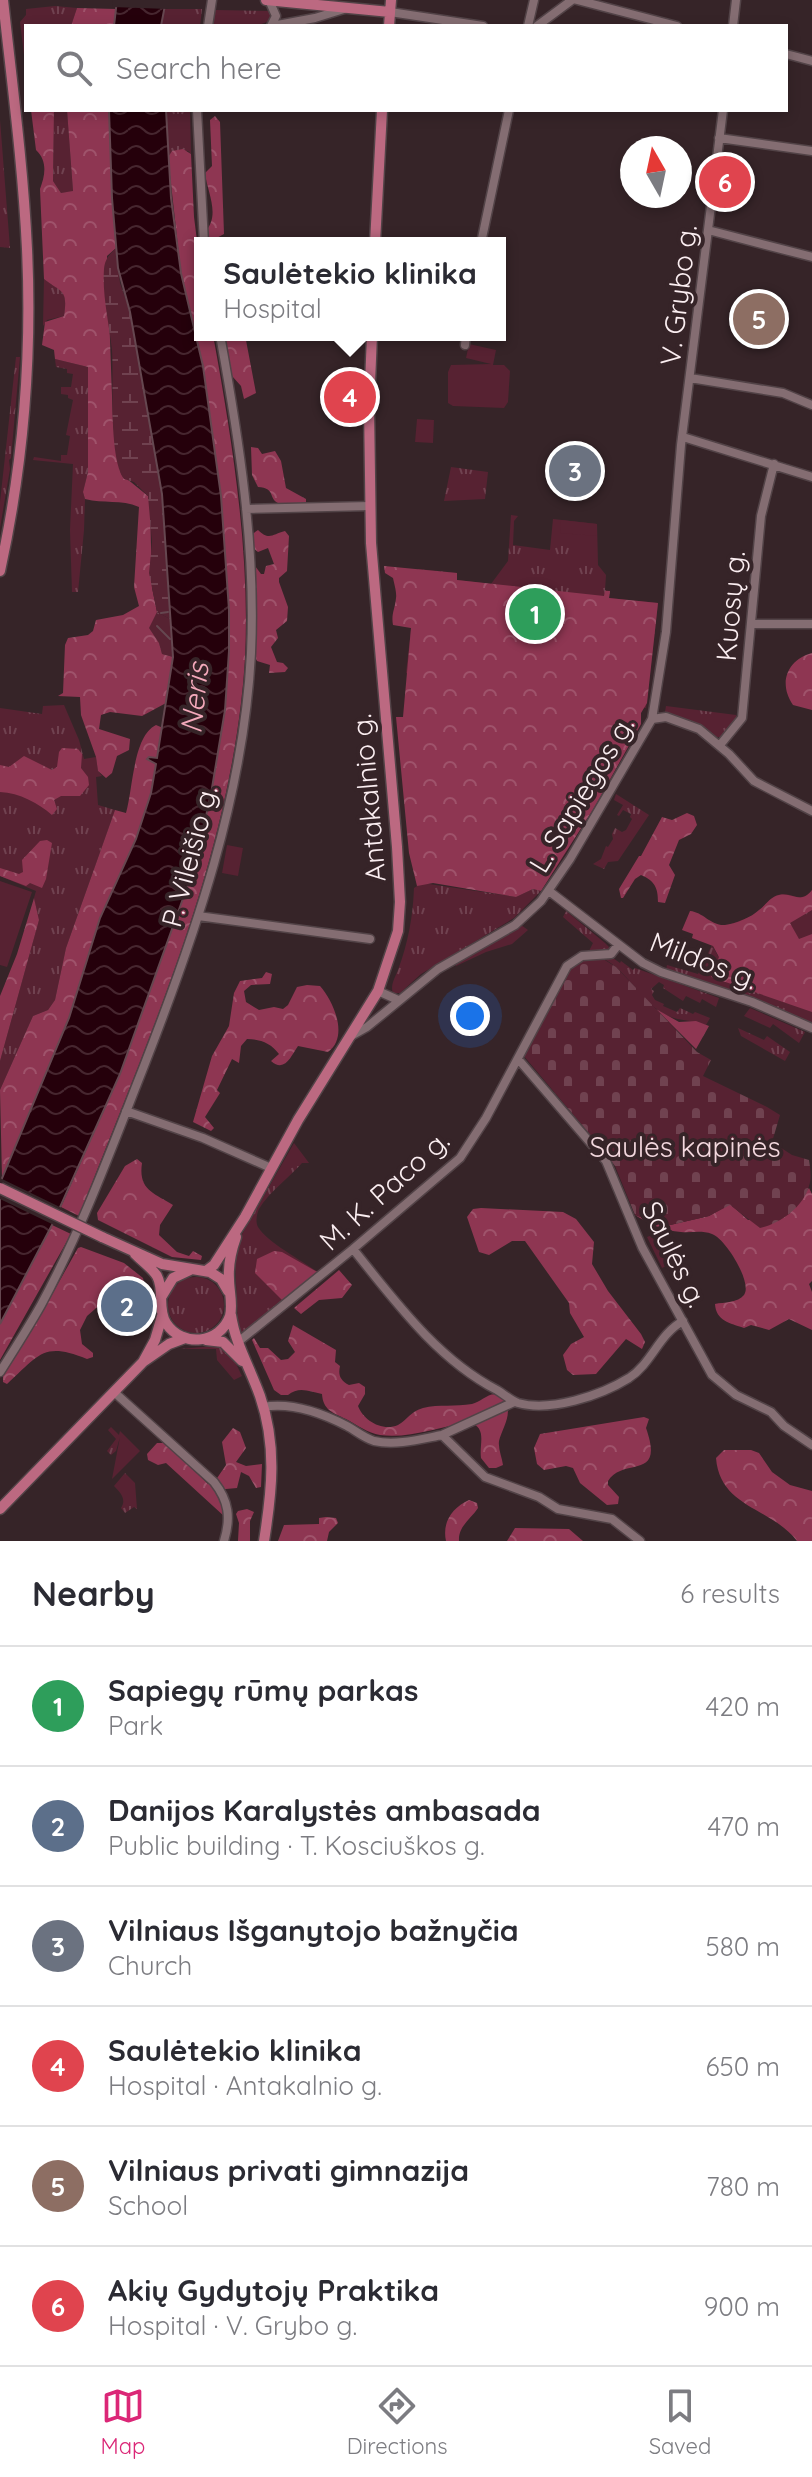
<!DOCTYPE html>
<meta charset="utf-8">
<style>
:root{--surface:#fff;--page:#f7f7f7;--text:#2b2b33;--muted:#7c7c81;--line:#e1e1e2;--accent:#db2777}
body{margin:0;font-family:Quicksand,sans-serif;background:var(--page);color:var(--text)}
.compass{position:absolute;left:620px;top:136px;width:72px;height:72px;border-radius:50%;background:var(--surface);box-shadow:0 4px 12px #0003;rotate:351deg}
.you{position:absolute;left:470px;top:1016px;width:28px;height:28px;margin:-20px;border:6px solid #fff;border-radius:50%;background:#1a73e8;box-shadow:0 0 0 12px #1a73e833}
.badge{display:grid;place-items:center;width:52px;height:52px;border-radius:50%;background:var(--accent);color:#fff;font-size:26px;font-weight:700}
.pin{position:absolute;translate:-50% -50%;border:4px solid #fff;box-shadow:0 2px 8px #0006}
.popup{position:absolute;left:194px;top:237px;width:312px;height:104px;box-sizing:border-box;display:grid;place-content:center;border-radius:0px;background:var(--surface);filter:drop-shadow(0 2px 6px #0005);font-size:26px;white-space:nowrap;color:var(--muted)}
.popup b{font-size:30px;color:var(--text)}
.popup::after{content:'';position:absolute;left:50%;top:100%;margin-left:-16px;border:16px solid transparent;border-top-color:var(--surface)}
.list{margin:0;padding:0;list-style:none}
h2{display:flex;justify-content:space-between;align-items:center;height:104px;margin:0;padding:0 32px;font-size:34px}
h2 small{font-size:26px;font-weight:400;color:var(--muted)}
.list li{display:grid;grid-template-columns:52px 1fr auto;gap:24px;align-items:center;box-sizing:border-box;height:120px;padding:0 32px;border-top:2px solid var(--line)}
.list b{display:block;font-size:30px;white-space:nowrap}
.list p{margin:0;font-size:26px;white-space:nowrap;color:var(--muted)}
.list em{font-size:26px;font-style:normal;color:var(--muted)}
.icon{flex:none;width:44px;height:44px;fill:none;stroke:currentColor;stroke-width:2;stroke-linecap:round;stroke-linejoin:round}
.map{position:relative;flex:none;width:812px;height:1541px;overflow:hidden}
.search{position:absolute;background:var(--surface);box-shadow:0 4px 12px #0003;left:24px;right:24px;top:24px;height:88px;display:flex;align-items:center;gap:20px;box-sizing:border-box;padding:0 28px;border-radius:0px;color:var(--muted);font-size:30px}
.sheet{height:824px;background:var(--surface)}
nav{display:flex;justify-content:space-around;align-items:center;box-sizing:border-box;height:112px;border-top:2px solid var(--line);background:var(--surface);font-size:22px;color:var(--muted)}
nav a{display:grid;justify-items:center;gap:4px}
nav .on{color:var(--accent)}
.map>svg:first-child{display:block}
</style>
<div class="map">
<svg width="812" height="1541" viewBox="0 0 812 1541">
<defs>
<pattern id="grass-tufts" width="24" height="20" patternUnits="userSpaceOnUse" patternTransform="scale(2)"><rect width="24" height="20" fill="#572232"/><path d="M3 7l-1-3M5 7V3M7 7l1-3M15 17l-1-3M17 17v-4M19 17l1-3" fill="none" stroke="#704250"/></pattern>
<pattern id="forest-crowns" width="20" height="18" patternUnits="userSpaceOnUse" patternTransform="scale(2)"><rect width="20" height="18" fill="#8e3652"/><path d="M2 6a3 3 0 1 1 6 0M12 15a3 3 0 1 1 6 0" fill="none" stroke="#9f536b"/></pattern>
<pattern id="wetland-marsh" width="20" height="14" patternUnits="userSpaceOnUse" patternTransform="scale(2)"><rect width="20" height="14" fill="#572232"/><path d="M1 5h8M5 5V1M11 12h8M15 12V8" fill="none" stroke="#704250"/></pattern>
<pattern id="cemetery-stones" width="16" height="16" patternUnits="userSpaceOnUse" patternTransform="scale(2)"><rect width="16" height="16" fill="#572232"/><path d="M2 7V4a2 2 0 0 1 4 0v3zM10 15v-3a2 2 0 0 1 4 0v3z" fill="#704250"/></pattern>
<pattern id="water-waves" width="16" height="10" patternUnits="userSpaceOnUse" patternTransform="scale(2)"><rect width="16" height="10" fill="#25000b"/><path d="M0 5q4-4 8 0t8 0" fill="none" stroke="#46262f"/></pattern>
</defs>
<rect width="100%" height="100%" fill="#362428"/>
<!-- grass -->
<path fill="url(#grass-tufts)" d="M55 6 77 8 71 26H26L24 55 20 22 26 15V9Z
M163 9H202L200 26H161Z
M215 10 271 11 272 19C257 30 231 26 212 26Z
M54 110H67L73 192 61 193 53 181Z
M166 110H190L191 154 188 151H172L168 157Z
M0 120 10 248 0 247Z
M44 279C63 293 68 289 64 316L47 320 43 326Z
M16 357H20L11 458 9 460 10 469 0 528V502Z
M55 359 88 367V472L83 492 85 499 84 530 78 592H72L70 530 73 464 33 460 34 457 61 461V455H67L70 436 66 435 73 400 68 398V395L61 394V387H71L73 374 67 373V369L56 367Z
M451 467 488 472 485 499 444 501Z
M511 515 518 516 514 521 513 545 550 550 553 519 597 524 598 565 606 575 605 590 610 591 609 598 658 603 646 708 406 673 418 569 457 573V580L491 584 508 561Z
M157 612 170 619 173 657 162 654 159 643 148 628Z
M64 705 79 740 84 759 96 757 98 771 102 776 96 777 98 805 115 810 66 948 55 1000 48 1010 33 1016 0 1090V1061L39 920 34 898 36 891 0 876V708L42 714 43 706Z
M666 706 736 715 738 719 722 737H717L692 721 665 712Z
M616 794 649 815 618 861 608 862 604 869 593 864 601 859 606 846 608 847 613 839 612 834 615 828 622 832 626 830 632 819 630 817 631 814 623 810 619 816 617 815 623 805 614 800Z
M422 883 516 897 533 889 541 891 514 918 421 974 400 993H393C390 985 395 978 398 970 408 943 413 917 414 888Z
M812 890V1023L742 994 666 970 667 965 698 974 712 945 718 956 729 925C738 921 750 918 758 912 765 906 769 898 778 895 793 891 800 905 812 890Z
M566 911 605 943 609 947 608 951 588 953 593 943 563 917Z
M521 925 528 930 512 944 486 952 456 966 455 963Z
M600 957 613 958 620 963 621 961 633 970 635 968 719 998 716 1007 702 999 700 1003 686 996 683 1001 663 988 664 985 659 982 651 989 654 991 652 995 655 1000 664 1004 663 1006 677 1012 680 1008 693 1014 695 1012 710 1018 706 1025C688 1018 676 1023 658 1010 636 994 625 968 600 957Z
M750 1008 805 1032 799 1043 773 1024 770 1028 744 1016Z
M738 1028 764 1040 767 1036 790 1052 785 1061 741 1036Z
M294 1143 309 1163H302C290 1177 268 1193 259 1209 257 1213 255 1222 258 1227 268 1243 303 1261 319 1273L242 1334 238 1329 235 1257 237 1243Z
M168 1305a28 28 0 1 1 56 0a28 28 0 1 1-56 0Z
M214 1346C231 1348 235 1362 242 1376L234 1380 217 1360 216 1349H180Z
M111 1427 119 1435 120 1431 140 1451 112 1479 120 1437 116 1451 111 1455 107 1451 116 1439 108 1430Z
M125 1473 135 1483 137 1509 134 1507 125 1513 121 1508C127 1499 120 1492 114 1486Z"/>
<!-- forest -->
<path fill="url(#forest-crowns)" d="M77 8 116 9 114 26H71Z
M31 110H54L53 181 61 193 73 191 67 110H109L116 248 107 256 113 424 121 474 148 496 150 505 152 588 157 612 149 628 159 643 162 654 173 657 166 703 142 716 110 712 101 715 99 729 130 739 129 750 117 756 112 773 106 778 98 771 96 757 81 715 80 697 58 696 63 693 65 645 68 638 88 635 93 631 96 620 123 615 139 606 134 587 139 507C121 499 104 504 85 499L83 492 88 472V367L55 359 54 350 42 345 45 322 64 316C68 289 62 293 44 279L40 189C45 176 48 161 36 150Z
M215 116 220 122 224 234 213 240 207 239 205 232C221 215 207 192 205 173L212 166 210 120Z
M183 149 191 154 194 217 200 265V335H213C234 450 256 586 241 703 220 882 144 1049 79 1216L61 1207 120 1074 195 865 211 794 225 710 229 651V610L221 496 203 366 181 273 168 157 172 151Z
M224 335H245L256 393 244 399 241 386 232 376Z
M251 447 258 448 262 454 275 451 281 461 286 488 306 499V504C299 504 284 506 278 503 268 498 276 488 258 487L252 475Z
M258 530C269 541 273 534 285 531L289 536 287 571 279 578V582L288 607 287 621 276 630 278 638 271 647 277 662 283 663 288 668 285 672 269 673 270 665 257 661 254 654 251 570 255 566 261 574H264L266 566 274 564 268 548 258 552 252 547 251 535Z
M384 566 457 573V580L604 596 605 591H610L609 598 658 603 647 703 641 713V724L594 808 541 891 533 889 516 897 433 883 417 886 409 853 396 717H403L411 628 393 625C391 614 395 609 396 598 397 593 394 583 393 578L385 573Z
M812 653V710L793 705C778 683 787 660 812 653Z
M156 725 163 728 157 759 149 757 150 761 156 764 151 793 136 839 100 918 69 1017 2 1178 0 1090 33 1016 48 1010 55 1000 66 948 115 810 126 813C133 789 133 736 156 725Z
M62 748 78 749 82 754 81 768 88 777 89 785 80 796H61L54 800 57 809 52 815C38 803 20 793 0 792V765L9 767 24 756 52 770 57 767 59 752Z
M687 813 694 816 697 825 691 834 679 840 669 865 675 875 665 903 658 902C658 888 655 881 641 875L635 879 623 898H621L619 889 639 856H641L662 817 672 820Z
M47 840 52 843 46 879 42 888 30 883 26 886 0 876V868L19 874 23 872 22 860 40 841Z
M812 890V910L790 923 799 939 812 934V1012L711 977 719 957 713 946 692 938 693 934 682 930 690 911C703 912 711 926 725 925 735 924 752 917 759 910 766 905 770 897 779 895 793 892 801 905 812 890Z
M34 898 39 920 0 1061V996L17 954Z
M266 972 272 974 270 984 251 985 244 991 246 1002 259 1010 274 1007 283 1009 288 1005 297 987 307 985 320 986C334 1002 349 1037 328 1052L298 1046C291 1056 285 1073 271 1061L279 1054C271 1043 260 1039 247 1039L241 1046 239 1063 232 1059 217 1090 220 1093 205 1117 214 1128 211 1131 193 1122 212 1056 229 1026 234 993 240 981 262 978Z
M656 1009 679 1022 696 1021 709 1026 696 1049Z
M137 1159 142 1163C138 1190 154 1193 173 1205L160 1225 159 1235 177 1252 189 1256 193 1251 202 1256 201 1260 172 1257 98 1220 97 1213 125 1166Z
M809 1188 812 1194V1281L809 1284 812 1292V1330L789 1319 769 1330 751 1325 744 1328C730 1323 716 1321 715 1304 724 1302 738 1303 744 1295 753 1283 725 1238 712 1234 701 1230 692 1233 681 1232 664 1231 649 1224 635 1215L666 1226 709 1216 730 1204 748 1220 789 1214Z
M481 1208 563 1212 576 1219 594 1242 592 1264 608 1291 641 1334 645 1342 642 1349 626 1339 596 1374 573 1375 567 1370 563 1355 571 1344 584 1337 570 1313 569 1303 525 1241H512L489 1255 479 1252 467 1217 473 1209Z
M52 1225 71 1234 0 1360V1324Z
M81 1247 124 1263 143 1278 144 1283 142 1285 132 1282 124 1284 87 1316 80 1330 82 1344 93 1353V1357L87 1359C43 1341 39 1355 7 1384L3 1382V1373L36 1323 78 1248Z
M274 1251 282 1252 319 1273 284 1302 255 1273 257 1259Z
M339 1270 352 1285 342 1298 319 1300 301 1314 294 1308Z
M293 1325 336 1350 335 1362 340 1366C338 1375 340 1380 349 1385L359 1383 365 1387V1394L358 1406C363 1420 382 1432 398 1425 407 1420 411 1411 423 1408 439 1404 456 1407 472 1404 483 1402 493 1386 504 1400 514 1413 502 1428 499 1441 498 1449 502 1457 503 1465L496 1468H489L481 1458C479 1443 488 1427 468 1422 440 1427 408 1439 380 1435 368 1433 357 1425 346 1419 333 1413 323 1410 322 1394 310 1391 298 1386 288 1395H281L274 1390 252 1340 254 1338 260 1348H268L281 1360 288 1359 295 1352 288 1341Z
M644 1417 649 1419 646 1428C665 1482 624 1456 608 1481V1485L619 1497 618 1504 607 1505 580 1483 573 1468 566 1466 544 1470 537 1464 534 1448 540 1434Z
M233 1428 240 1432 246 1448 236 1462 246 1466 262 1464 261 1487 256 1488 249 1476 241 1472 237 1488 215 1490 226 1514 225 1517 166 1463 158 1465 148 1460 147 1454 157 1443H165L208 1484H213L226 1465 222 1442Z
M724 1450H751L759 1453 772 1472 790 1485 812 1491V1541H797C771 1507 720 1508 716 1458Z
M469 1500 477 1503 478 1508C471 1519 458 1526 459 1541H446C442 1522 452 1508 469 1500Z
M247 1509 254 1512 250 1521V1541H238L239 1523 236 1514 238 1511Z
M326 1517 336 1518 338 1523 329 1532 327 1541H278L284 1525 319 1524V1518Z
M515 1528 569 1529 583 1541H507Z"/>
<!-- wetland -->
<path fill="url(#wetland-marsh)" d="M116 248 120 283 130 312 162 494 170 619 157 612 149 573 152 542 148 496 134 482 124 479C108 456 114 380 112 350 109 323 102 295 104 269 105 259 109 255 116 248Z"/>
<!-- cemetery -->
<path fill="url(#cemetery-stones)" d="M600 957 616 967 697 1052 711 1060 703 1076 767 1107 780 1115 772 1142 792 1155 809 1160C810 1167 812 1178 809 1186 804 1206 780 1224 760 1228L730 1205 709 1216 666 1226 635 1215 615 1166 603 1150 523 1055 572 966 581 960Z"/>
<!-- garden -->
<path fill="#572232" d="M469 344 496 350 493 365H504L510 371 508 402 504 408 453 406 448 403V372L451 365 491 364 466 358Z
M417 419 434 420 433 443 415 442Z
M561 520 597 524V536L560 533Z
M227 845 243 848 238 876 222 873Z
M0 881 32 892 7 967 0 965Z
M662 1231 676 1262 662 1268 647 1237Z"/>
<!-- water -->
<path fill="url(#water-waves)" stroke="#654750" stroke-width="2" d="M117 0H166L161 26H114Z
M109 110H166L171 198 181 273 203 366 221 496 229 610V651L225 710 211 794 195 865 120 1074 52 1225 0 1324V1183L69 1018 100 918 136 839 151 793 156 764 147 759 149 757 157 758 173 657 168 583 162 494 130 312 118 268 112 198Z"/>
<!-- pier -->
<path fill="#362428" d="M113 0H170L168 9 112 7Z
M0 1178 64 1209 56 1226 0 1199Z"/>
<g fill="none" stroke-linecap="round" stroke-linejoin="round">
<!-- stream -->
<path stroke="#654750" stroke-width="2" d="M161 613 168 612
M157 626 170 639"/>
<!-- minor casing -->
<g stroke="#524347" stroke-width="11">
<path id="minor" d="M269 0 276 16 271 26
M577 0 677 26
M390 12 483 26
M208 26 212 0
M272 26 315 18 344 9
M528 26 534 0
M537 26 572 0
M733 26 736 0
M786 54 812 61
M197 110 204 243
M719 138 812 151
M708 230 812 257
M481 243 509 110
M465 345 466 335
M690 378 783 393 812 405
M683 437 812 477
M246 509 370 506
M751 624H812
M652 719 666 717 699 729 729 754 754 781 812 811
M720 745 742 718 761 516 774 464
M549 891 643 963 661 972 752 1002 812 1028
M198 916 370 939
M378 991 398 1000
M351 1036 367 1027 438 969 515 925 541 901 570 859 652 719 666 632 681 445 723 110
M518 1059 606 1161 642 1247 712 1375 736 1395 771 1412 784 1426 812 1445
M126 1111 203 1138 271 1168
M353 1249C395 1301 437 1359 497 1390 504 1394 510 1400 518 1403 550 1412 600 1396 629 1378 652 1363 659 1334 683 1321
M238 1342 353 1249 460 1158 486 1118 567 966 582 956 611 954 618 945
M0 1372C14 1350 28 1328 41 1305 82 1229 112 1147 144 1066 195 935 244 795 251 653 256 547 239 439 220 335
M114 1392 214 1482C229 1501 231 1518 224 1541
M263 1407C291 1402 322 1413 347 1426 356 1431 364 1438 374 1441 396 1446 421 1439 442 1435L485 1477 539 1497 558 1509 612 1519 640 1541
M442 1435 514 1402"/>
</g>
<!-- major casing -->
<g stroke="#524347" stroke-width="13">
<path id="major" d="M266 0 390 12
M389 26 391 0
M375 243 382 110
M0 571C23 466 32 356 27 249 23 165 12 83 3 0
M102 1237 162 1264 210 1272 221 1279 228 1291
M135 1254C142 1261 152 1268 157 1276 165 1291 157 1309 166 1323 182 1348 220 1344 230 1316 233 1304 229 1291 229 1279 228 1264 231 1251 236 1237
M206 1271 214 1265 245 1217 298 1120 378 991 398 931 400 902 397 847 371 543 369 407 372 335
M162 1296 173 1278 190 1270
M231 1315C235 1343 250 1368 260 1396 277 1445 272 1491 264 1541
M206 1340 223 1342 242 1361
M143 1362 155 1340 162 1316
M0 1509 143 1362 169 1344 185 1338"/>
</g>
<!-- minor -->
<use href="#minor" stroke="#846d72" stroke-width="8"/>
<!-- major -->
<use href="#major" stroke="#bc6981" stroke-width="10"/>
<!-- major-bridge casing -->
<g stroke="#524347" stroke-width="13" stroke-linecap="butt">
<path id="major-bridge" d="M0 1188 102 1237"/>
</g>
<!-- major-bridge -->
<use href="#major-bridge" stroke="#bc6981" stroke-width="10"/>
</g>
<g text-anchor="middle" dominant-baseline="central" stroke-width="8" stroke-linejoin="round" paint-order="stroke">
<!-- street labels -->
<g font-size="28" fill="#fbeef1" stroke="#362428">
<text transform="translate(678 295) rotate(-83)">V. Grybo g.</text>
<text transform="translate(730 606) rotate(-85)">Kuosų g.</text>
<text transform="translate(581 794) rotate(-59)">L. Sapiegos g.</text>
<text transform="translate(368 798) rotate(-95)">Antakalnio g.</text>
<text transform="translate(189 856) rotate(-75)">P. Vileišio g.</text>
<text transform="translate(704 960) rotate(21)">Mildos g.</text>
<text transform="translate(384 1190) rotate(-42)">M. K. Paco g.</text>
<text transform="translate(675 1254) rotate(64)">Saulės g.</text>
</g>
<!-- park labels -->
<g font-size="28" fill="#f3d8de" stroke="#362428">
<text x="685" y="1146">Saulės kapinės</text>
</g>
<!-- water labels -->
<g font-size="30" font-style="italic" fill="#f4a9bb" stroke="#362428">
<text transform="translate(194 698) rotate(-84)">Neris</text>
</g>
</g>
</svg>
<svg class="compass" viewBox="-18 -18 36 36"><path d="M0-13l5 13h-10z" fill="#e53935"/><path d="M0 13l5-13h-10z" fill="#7c7c81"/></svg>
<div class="you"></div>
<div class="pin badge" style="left:535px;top:614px;background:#2e9e5b">1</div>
<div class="pin badge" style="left:127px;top:1306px;background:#5c6f8a">2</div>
<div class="pin badge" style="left:575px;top:471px;background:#6b7280">3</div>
<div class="pin badge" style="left:350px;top:397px;background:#e0444e">4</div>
<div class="popup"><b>Saulėtekio klinika</b>Hospital</div>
<div class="pin badge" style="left:759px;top:319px;background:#8d6e63">5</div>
<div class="pin badge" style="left:725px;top:182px;background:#e0444e">6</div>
<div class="search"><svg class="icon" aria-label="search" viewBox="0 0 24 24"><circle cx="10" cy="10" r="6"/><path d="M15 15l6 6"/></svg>Search here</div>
</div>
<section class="sheet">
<h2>Nearby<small>6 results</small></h2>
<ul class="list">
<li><span class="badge" style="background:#2e9e5b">1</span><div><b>Sapiegų rūmų parkas</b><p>Park</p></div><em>420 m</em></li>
<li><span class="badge" style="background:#5c6f8a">2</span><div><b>Danijos Karalystės ambasada</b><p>Public building · T. Kosciuškos g.</p></div><em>470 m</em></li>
<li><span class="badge" style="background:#6b7280">3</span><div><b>Vilniaus Išganytojo bažnyčia</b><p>Church</p></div><em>580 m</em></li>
<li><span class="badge" style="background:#e0444e">4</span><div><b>Saulėtekio klinika</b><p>Hospital · Antakalnio g.</p></div><em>650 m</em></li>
<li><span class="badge" style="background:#8d6e63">5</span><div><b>Vilniaus privati gimnazija</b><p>School</p></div><em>780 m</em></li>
<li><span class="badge" style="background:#e0444e">6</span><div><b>Akių Gydytojų Praktika</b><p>Hospital · V. Grybo g.</p></div><em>900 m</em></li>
</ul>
</section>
<nav>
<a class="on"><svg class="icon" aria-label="map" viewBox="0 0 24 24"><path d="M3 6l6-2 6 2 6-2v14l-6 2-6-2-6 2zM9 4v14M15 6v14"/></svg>Map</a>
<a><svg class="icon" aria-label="directions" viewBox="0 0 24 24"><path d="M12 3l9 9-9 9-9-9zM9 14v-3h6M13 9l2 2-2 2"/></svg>Directions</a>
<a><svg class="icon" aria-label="saved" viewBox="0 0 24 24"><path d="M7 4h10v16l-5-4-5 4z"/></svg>Saved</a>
</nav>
